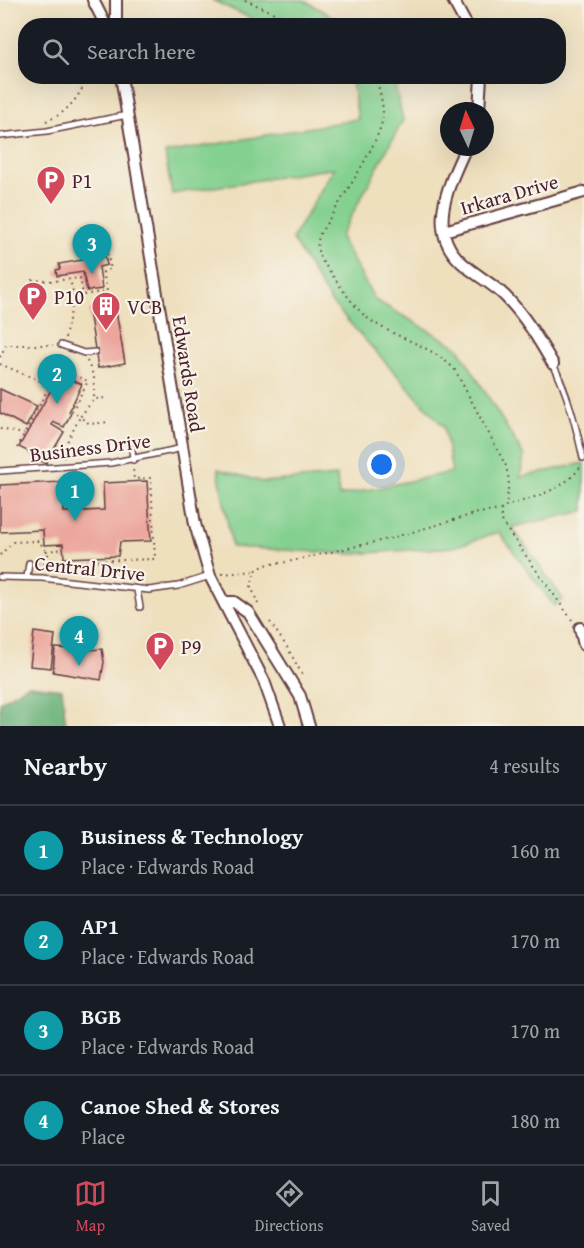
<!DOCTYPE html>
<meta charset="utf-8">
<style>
:root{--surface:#171b24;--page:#20242c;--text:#f1f3f6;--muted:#9ea1a6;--line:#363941;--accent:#d1495b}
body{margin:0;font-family:"Gentium Book Plus",serif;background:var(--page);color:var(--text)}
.compass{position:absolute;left:440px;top:102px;width:54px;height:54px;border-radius:50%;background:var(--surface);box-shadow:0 6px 24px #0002;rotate:356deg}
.you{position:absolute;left:382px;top:465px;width:21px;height:21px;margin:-15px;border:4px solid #fff;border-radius:50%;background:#1a73e8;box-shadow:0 0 0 9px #1a73e833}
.badge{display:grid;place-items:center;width:39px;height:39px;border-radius:50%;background:var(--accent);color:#fff;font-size:20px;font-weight:700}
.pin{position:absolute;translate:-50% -50px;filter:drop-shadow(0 2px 3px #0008)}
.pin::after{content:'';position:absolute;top:32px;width:21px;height:18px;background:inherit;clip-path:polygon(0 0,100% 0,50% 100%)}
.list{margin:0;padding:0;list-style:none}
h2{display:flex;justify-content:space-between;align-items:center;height:78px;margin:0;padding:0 24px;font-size:26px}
h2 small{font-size:20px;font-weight:400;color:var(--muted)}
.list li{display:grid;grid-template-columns:39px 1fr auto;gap:18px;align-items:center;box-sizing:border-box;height:90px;padding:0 24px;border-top:2px solid var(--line)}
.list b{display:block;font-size:22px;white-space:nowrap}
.list p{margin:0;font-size:20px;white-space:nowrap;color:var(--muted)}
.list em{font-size:20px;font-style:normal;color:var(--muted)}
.icon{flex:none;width:33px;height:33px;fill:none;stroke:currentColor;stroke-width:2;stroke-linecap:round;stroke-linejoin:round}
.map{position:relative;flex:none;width:584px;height:726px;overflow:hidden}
.search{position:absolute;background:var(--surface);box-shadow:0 6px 24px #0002;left:18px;right:18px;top:18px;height:66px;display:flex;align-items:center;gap:15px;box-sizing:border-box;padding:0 21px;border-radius:24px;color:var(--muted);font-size:22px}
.sheet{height:438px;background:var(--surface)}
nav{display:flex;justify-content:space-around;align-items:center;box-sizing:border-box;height:84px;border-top:2px solid var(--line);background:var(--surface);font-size:16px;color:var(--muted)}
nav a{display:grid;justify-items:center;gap:3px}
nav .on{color:var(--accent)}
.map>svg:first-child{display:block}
</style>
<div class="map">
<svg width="584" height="726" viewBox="0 0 584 726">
<rect width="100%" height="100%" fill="#f7f3e8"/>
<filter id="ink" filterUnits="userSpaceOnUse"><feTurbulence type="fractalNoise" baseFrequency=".0167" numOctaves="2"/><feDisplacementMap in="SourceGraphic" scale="12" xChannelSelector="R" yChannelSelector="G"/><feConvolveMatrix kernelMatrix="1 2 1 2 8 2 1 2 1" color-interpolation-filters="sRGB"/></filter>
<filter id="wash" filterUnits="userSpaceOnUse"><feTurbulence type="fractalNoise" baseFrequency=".008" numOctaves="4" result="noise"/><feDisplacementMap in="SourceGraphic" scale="24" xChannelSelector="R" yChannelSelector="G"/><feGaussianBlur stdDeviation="1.35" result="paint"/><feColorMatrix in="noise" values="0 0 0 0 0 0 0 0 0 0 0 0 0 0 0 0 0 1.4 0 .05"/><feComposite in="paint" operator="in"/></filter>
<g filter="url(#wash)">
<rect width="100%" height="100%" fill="#eedfbd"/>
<!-- green -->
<path fill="#83d08f" stroke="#66785d" stroke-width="1.5" d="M212 0H304L346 25H265Z
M351 77H393L403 120 340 237 375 300 458 347 524 456 520 477 584 463V511L512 527 563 599 554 606 499 532 454 547 353 554 232 547 218 469 263 482 337 476 339 496 452 472 444 427 331 302 292 239 334 168 172 194 165 153 358 119Z"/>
<!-- forest -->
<path fill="#6ab27a" stroke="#5a6852" stroke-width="1.5" d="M28 685 62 689 66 726H0V702Z"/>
<g id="blocks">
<!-- building -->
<path fill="#eca69c" d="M105 256 107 265 99 267 102 289 87 291 83 272 57 276 56 270 60 269 59 264Z
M115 305 125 363 98 368 89 310Z
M60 374 65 377 66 375 70 377 69 379 82 384 69 412 71 413 64 427 53 422 52 425 64 432 46 463 31 457 33 454 19 447Z
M0 389 37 406 26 427 0 413Z
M147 481 151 541 120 542 118 556 64 558 63 544 44 545 43 530 0 532V485L62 482 64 512 104 510 103 483Z
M34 632 55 635 51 668 30 666Z
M55 648 88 650 102 649 104 662 101 680 53 672Z"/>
</g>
</g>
<g filter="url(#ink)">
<use href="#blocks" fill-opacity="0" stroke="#633c41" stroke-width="1.5"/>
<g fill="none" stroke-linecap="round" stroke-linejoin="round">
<!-- lane casing -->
<g stroke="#633c41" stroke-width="8">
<path id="lane" d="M0 136 47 131 127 115
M61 345 84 353 95 352
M553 364C568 394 576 426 583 458
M132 449 133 460
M0 471 111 463 183 448
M0 577 42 578 149 590 178 586 210 576
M27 577 29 563
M137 590 140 607"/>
</g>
<!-- street casing -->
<g stroke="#633c41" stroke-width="14">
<path id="street" d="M93 0 106 26
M453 0 467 26
M116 26V0
M121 76 195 524 210 576 264 681 280 726
M479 111 481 76
M466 147C450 183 425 229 461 262 475 275 492 283 505 296 525 316 539 340 553 364
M444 231 584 192
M224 602H234L248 612 300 696 309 726
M580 628 584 645"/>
</g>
<!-- path -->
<path stroke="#633c41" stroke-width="2" stroke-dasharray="1.5 4.5" stroke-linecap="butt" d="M245 0 303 26
M375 76C379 88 383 102 383 114 384 138 334 210 320 234 316 244 317 252 322 261 336 279 354 310 373 322 399 339 433 346 455 370L506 466 509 481 506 506
M46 121C67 114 80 96 88 76
M32 280 53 281 80 278 83 295 107 291 103 272 111 269 105 245
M65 338 74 297 70 279
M0 357 6 345H53
M87 361 94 377V399L106 398
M0 364 50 385
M57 369 88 381 72 411 80 417 94 399
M0 429 24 434
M17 448 55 375 61 355
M64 458 63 450 80 417 90 424 109 422
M46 551 64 549
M0 555 13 542 39 541 51 559 61 562 155 559 151 478 134 479 133 468
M37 563 59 562
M222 574 255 571
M258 604 251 586 255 571 265 565 287 562 388 539 478 513 501 510
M572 620 506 528 501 519V510L506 506C532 498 565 490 581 466
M270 622 287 647 304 678"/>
<!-- lane -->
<use href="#lane" stroke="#fff" stroke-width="5"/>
<!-- street -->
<use href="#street" stroke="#fff" stroke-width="10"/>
</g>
</g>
<!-- icons -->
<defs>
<g id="parking-pin" transform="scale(1.5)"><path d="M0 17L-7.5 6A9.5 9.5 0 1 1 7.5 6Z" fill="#d1495b" stroke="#f7f3e8"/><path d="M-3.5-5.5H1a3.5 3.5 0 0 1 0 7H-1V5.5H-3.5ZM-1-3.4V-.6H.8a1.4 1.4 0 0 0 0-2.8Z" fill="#fff"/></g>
<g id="building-pin" transform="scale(1.5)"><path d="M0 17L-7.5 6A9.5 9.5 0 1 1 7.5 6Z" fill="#d1495b" stroke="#f7f3e8"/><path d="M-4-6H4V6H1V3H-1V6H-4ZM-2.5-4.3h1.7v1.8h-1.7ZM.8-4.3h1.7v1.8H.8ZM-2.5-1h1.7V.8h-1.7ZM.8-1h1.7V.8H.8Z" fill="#fff"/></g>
</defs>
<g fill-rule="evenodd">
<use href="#parking-pin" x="51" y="180"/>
<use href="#parking-pin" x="33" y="296"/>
<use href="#building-pin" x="106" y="306"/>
<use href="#parking-pin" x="160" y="646"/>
</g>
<g text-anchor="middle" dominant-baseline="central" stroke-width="4.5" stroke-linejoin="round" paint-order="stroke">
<!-- poi labels -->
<g font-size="20" fill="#4a1f2b" stroke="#f7f3e8" text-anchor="start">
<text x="72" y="180">P1</text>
<text x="54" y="296">P10</text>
<text x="127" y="306">VCB</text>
<text x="181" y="646">P9</text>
</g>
<!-- street labels -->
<g font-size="20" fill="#4a1f2b" stroke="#f7f3e8">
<text transform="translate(509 194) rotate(-16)">Irkara Drive</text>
<text transform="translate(189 374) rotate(81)">Edwards Road</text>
<text transform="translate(90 447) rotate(-7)">Business Drive</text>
<text transform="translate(90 568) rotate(6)">Central Drive</text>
</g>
</g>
</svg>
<svg class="compass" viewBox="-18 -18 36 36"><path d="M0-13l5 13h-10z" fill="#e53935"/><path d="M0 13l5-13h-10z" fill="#9ea1a6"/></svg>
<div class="you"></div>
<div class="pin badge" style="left:75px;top:521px;background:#0f9aa8">1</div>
<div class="pin badge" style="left:57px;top:404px;background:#0f9aa8">2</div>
<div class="pin badge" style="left:92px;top:274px;background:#0f9aa8">3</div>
<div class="pin badge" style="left:79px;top:666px;background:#0f9aa8">4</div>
<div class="search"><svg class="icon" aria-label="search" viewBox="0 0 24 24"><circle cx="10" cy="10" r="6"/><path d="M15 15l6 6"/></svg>Search here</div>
</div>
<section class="sheet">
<h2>Nearby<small>4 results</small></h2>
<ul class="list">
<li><span class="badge" style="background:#0f9aa8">1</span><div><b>Business &amp; Technology</b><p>Place · Edwards Road</p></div><em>160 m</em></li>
<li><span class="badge" style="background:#0f9aa8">2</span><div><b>AP1</b><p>Place · Edwards Road</p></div><em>170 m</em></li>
<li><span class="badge" style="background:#0f9aa8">3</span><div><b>BGB</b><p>Place · Edwards Road</p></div><em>170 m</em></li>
<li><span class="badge" style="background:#0f9aa8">4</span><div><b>Canoe Shed &amp; Stores</b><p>Place</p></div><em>180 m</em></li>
</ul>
</section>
<nav>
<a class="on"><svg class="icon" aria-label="map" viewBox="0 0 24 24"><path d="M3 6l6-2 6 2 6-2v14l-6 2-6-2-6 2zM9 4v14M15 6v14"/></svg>Map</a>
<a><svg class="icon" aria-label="directions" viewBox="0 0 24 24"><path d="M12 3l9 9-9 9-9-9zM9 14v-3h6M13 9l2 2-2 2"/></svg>Directions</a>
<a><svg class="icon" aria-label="saved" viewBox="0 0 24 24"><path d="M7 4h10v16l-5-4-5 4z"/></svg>Saved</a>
</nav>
